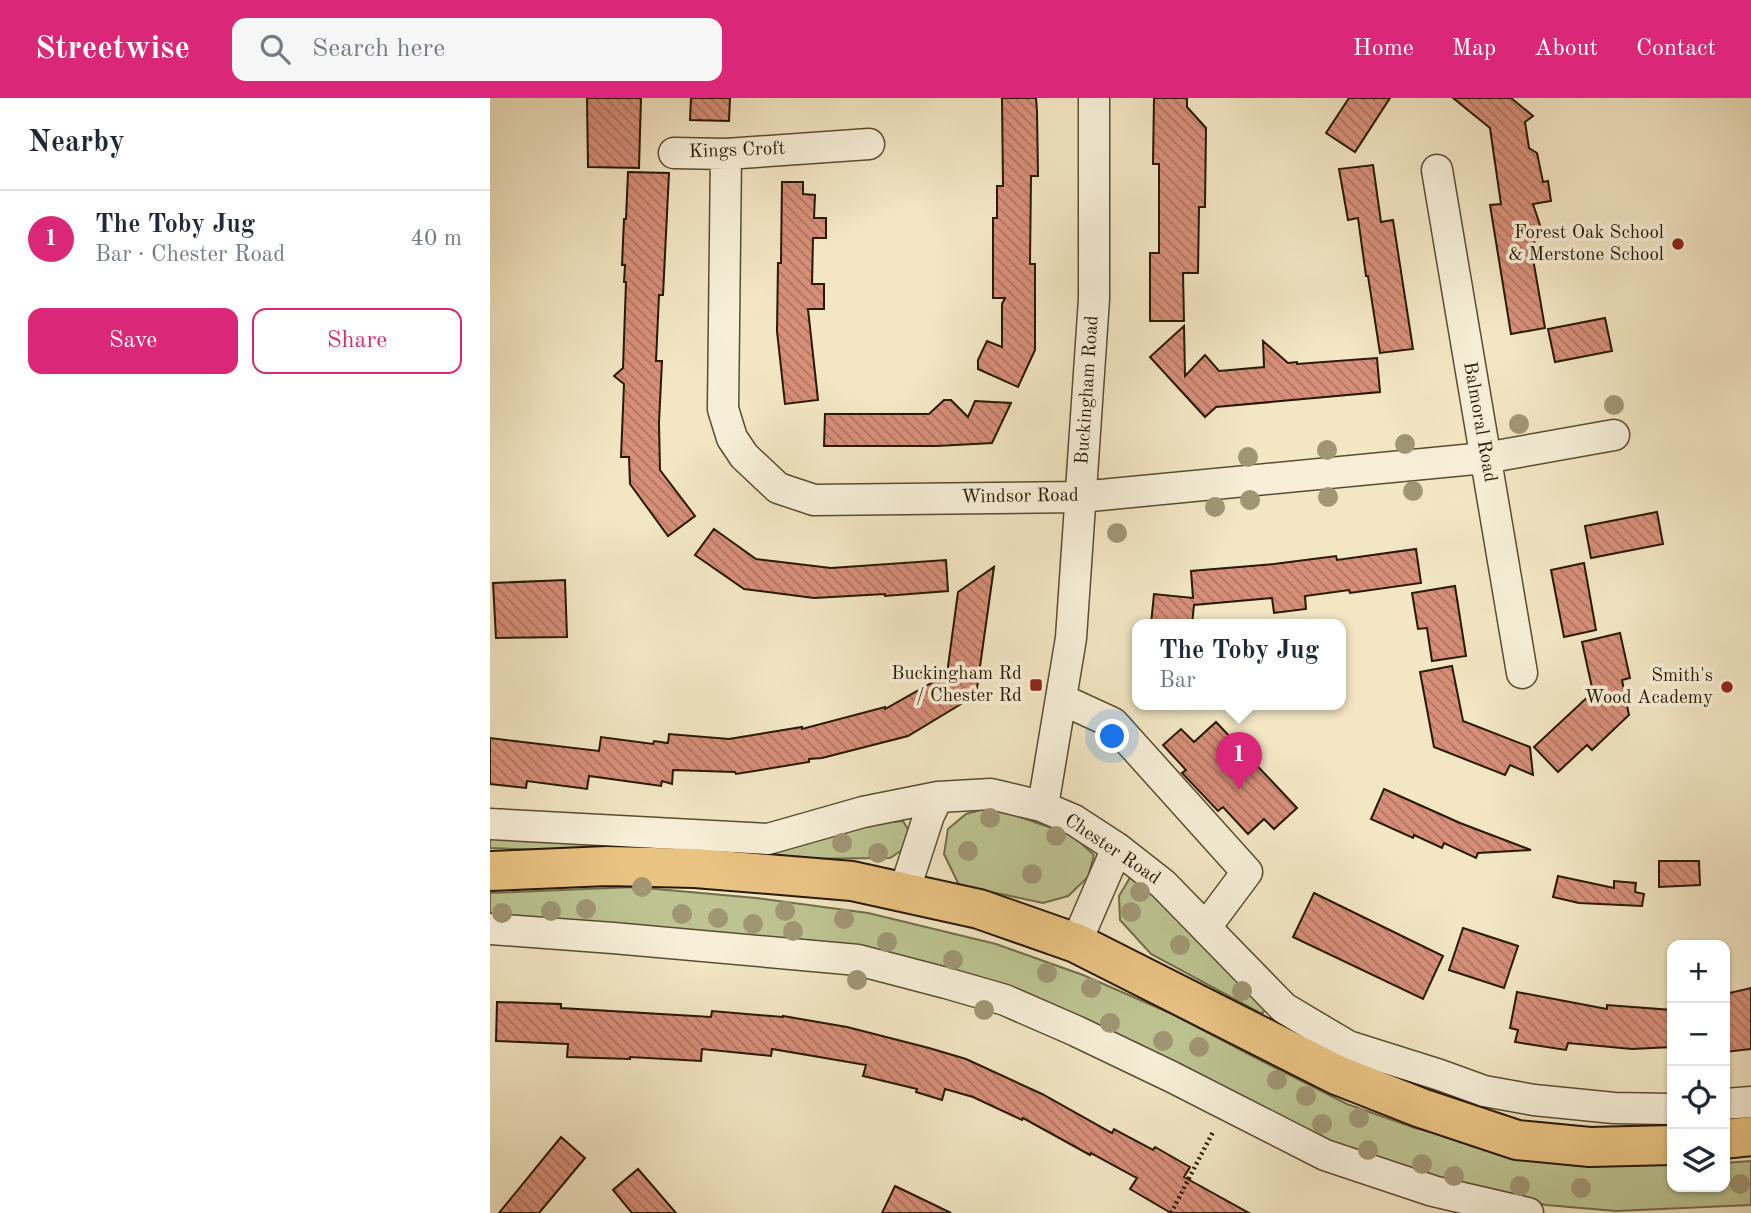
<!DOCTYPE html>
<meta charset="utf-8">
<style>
:root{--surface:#fff;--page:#f6f6f7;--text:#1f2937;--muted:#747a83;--line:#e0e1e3;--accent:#db2777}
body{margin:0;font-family:"Old Standard TT",serif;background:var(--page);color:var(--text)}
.controls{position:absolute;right:21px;bottom:21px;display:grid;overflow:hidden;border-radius:14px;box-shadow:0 2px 5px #0004}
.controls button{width:63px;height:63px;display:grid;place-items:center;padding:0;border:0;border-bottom:2px solid var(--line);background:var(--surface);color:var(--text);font:35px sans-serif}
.you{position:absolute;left:623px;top:639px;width:24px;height:24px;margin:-18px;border:5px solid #fff;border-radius:50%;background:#1a73e8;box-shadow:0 0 0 10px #1a73e833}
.badge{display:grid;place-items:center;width:46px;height:46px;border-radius:50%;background:var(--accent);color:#fff;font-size:23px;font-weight:700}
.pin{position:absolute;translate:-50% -58px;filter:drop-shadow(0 2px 4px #0008)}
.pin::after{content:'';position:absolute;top:37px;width:24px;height:21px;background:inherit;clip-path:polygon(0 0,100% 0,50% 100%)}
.popup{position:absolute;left:642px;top:521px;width:214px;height:91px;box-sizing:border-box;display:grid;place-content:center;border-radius:14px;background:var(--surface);filter:drop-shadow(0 2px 5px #0005);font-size:23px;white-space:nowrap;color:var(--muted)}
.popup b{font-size:26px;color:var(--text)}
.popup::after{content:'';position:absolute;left:50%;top:100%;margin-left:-14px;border:14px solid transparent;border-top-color:var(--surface)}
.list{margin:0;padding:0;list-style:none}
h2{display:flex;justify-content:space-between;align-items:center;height:91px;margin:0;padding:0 28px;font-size:30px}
h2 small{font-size:23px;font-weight:400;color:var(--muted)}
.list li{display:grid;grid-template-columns:46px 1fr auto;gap:21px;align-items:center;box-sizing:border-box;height:98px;padding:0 28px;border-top:2px solid var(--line)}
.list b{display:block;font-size:26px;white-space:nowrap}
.list p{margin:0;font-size:23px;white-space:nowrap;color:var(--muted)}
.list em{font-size:23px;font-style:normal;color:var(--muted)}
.actions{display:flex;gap:14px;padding:21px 28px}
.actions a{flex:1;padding:16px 0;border:2px solid var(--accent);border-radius:14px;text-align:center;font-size:24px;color:var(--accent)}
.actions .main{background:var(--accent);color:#fff}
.icon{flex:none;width:38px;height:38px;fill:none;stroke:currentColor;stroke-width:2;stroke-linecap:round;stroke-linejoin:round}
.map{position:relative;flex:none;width:1261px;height:1115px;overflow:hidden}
header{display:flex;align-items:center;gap:42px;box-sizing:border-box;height:98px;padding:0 35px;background:var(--accent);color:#fff}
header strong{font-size:33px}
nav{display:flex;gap:38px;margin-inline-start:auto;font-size:24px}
.search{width:490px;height:63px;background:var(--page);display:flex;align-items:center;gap:18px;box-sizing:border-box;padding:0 24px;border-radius:14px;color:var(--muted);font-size:26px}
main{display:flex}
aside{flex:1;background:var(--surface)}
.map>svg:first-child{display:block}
</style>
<header>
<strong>Streetwise</strong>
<div class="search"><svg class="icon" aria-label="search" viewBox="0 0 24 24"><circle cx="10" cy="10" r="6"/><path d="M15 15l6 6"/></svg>Search here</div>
<nav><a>Home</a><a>Map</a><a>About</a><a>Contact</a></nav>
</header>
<main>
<aside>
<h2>Nearby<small></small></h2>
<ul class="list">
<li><span class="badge">1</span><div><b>The Toby Jug</b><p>Bar · Chester Road</p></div><em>40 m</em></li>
</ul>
<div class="actions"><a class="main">Save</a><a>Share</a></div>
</aside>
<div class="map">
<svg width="1261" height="1115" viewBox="0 0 1261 1115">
<defs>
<pattern id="building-back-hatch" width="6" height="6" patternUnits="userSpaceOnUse" patternTransform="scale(1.75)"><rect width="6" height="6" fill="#d78f79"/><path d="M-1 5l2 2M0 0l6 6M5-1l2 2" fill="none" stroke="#ae7461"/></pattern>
</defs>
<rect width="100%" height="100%" fill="#f2e6c3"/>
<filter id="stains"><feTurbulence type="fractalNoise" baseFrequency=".00286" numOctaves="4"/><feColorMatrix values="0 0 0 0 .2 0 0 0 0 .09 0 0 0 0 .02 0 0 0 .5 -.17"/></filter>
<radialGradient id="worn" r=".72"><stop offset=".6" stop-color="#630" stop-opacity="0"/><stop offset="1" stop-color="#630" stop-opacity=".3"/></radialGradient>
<!-- green -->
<path fill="#bdc492" stroke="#726e49" stroke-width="2" d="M501 709 582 737 604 757 598 779 578 798 553 805 469 787 454 756 458 731 476 716Z
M413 723 419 733 412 752 400 760 293 761 0 750V739L382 726Z
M641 778 669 797 778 907 772 916 661 856 630 822 629 798Z
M144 789 266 800 378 815 506 846 593 877 682 916 770 962 857 1006 925 1030 1032 1056 1115 1065 1182 1066V1089H1235V1065L1261 1063V1107L1126 1113 1056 1107 941 1086 847 1055 451 873 0 822V795Z"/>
<!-- building -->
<path fill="url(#building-back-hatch)" stroke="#281800" stroke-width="2" d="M97 0H151L149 70 98 69Z
M201 0H240L239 23 200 22Z
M512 0H546L547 13 548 78H541L540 166H545V252L528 289 488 271V262L497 243 512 249V206L515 200H503V120H507V88H513Z
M664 0H697V9L716 30 715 109H709L708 175H693L694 223H660V155H669V66H663Z
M859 0H900L865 54 836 35Z
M963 0H1021L1043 18 1035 24 1039 50 1047 55 1053 84 1058 83 1061 103 1043 106 1052 133 1041 149 1055 230 1021 236 1000 107 1011 106 1000 30Z
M883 67 891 124 903 122 923 251 890 255 878 178H876L868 120 858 122 849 71Z
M138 74 179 75 173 197H169L166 263H172L169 325 170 372 205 418 178 438 140 386 139 359H131L134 286 124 278 133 270 136 184H134L135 167H132L134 121H136Z
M292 84H313V96L325 97 324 120H336V140H323L322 186H334V211H318L328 302 295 306 287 233 288 165H291Z
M1115 220 1122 253 1065 264 1058 231Z
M694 228 695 278 715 257 729 273 774 269 773 243 798 265 807 264V266L887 260 890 294 726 309 715 319 660 259Z
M454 302H461L478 319 485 303 521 305 502 345 447 348H334L335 316H439Z
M1167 414 1173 446 1101 460 1095 428Z
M224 431 266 461 341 470 456 462 458 493 395 498V496L324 500 254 491 205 457Z
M926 451 931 485 860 495 859 492 815 498 816 511 784 515 782 500 704 507 702 526H661L664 496 703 500 701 473 784 466 846 458 847 462Z
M1094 465 1106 532 1074 539 1061 472Z
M504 469 486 597 418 638 332 660 319 661V664L246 676 245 674 183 672 182 686 172 683 171 688 99 678 97 691 37 683 36 690 0 686V640L109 653 111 639 163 646 164 643 178 645 179 636 239 641 312 629V631L395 609V611L457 576 468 494Z
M75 482 77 539 6 540 3 485Z
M965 488 976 558 942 563 937 530 928 531 922 495Z
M1130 535 1140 580 1132 582 1139 617 1102 652 1097 647 1068 674 1044 649 1103 594 1092 544Z
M962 568 973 623 1040 649 1043 677 1020 667 1015 677 944 649 930 574Z
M726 624 807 710 784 731 774 721 758 736 733 709 728 713 692 675 696 672 673 647 691 631 704 644Z
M894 691 970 725 1041 752 988 755 986 760 954 745 952 750 924 737 923 740 881 721Z
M1169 763H1209L1210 787 1169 789Z
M1068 778 1124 790V783L1146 785 1145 794 1154 796 1152 808 1089 805 1063 799Z
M824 795 953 858 933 901 803 839Z
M973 830 1028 848 1014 890 959 872Z
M1261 890V951L1235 954V896Z
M1027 894 1117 911V907L1182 912V949L1142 951 1078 945 1076 952 1025 944 1028 932 1020 930Z
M7 904 71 906V910L221 919 222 913 293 919V918L357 929 439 950 476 961 552 996 622 1035 624 1031 663 1052 665 1049 700 1069 694 1079 759 1115H681L640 1091 647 1080 601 1055 600 1057 533 1020 532 1022 483 999 455 991 452 1002 426 994 427 991 373 978 376 967 282 951 281 958 212 951 211 963 140 959V961L77 959 78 946 6 943Z
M71 1039 95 1060 49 1115H9Z
M148 1071 186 1115H142L123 1092Z
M405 1088 461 1115H392Z"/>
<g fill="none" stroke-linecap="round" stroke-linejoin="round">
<!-- minor casing -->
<g stroke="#5a4c31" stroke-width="33">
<path id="minor" d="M184 55 236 56 379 46
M236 56 233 311 242 340 254 358 288 390 324 402 590 399 995 360 1124 337
M947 72 1032 575
M571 601 623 625 757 774 716 829
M551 708 555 696 581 540 604 201V0
M0 726 278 741 373 714 448 699 501 696 551 708 584 722 627 750 673 786 794 910 858 948 950 977 994 993 1044 1002 1124 1010 1182 1011
M414 794 439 717 448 699
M0 831 123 840 368 862 456 885 515 902 586 933 682 979 835 1057 943 1093 1038 1115
M586 845 627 750
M1235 1006 1261 1004"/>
</g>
<!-- major casing -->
<g stroke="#281800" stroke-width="42">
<path id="major" d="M0 773 117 768 205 770 362 783 489 811 586 845 847 977 931 1010 1027 1042 1100 1049 1182 1047
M1235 1041 1261 1038"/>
</g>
<!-- path -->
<path stroke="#281800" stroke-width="4.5" stroke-dasharray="2 3.5" stroke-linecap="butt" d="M681 1115 724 1032"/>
<!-- minor -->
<use href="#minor" stroke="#f7efd8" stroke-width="30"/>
<!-- major -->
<use href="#major" stroke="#e9c382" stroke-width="38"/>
</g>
<!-- trees -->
<g fill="#a09674">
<circle cx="1124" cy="307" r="10"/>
<circle cx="1029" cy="326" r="10"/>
<circle cx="915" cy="346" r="10"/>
<circle cx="837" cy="352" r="10"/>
<circle cx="758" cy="359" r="10"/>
<circle cx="923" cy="393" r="10"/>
<circle cx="838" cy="399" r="10"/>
<circle cx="760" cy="402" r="10"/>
<circle cx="725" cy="409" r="10"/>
<circle cx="627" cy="435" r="10"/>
<circle cx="500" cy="720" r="10"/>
<circle cx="566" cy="738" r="10"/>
<circle cx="352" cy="745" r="10"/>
<circle cx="478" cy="753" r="10"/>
<circle cx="388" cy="755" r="10"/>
<circle cx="542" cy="776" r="10"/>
<circle cx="152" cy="789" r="10"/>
<circle cx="650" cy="794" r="10"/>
<circle cx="96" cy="811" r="10"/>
<circle cx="61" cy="813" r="10"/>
<circle cx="295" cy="813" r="10"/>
<circle cx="641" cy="814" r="10"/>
<circle cx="12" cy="815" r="10"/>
<circle cx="192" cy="816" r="10"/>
<circle cx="228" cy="820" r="10"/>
<circle cx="354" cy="821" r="10"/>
<circle cx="263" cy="826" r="10"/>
<circle cx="303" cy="833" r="10"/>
<circle cx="397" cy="844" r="10"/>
<circle cx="690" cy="847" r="10"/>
<circle cx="463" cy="862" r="10"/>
<circle cx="557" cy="875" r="10"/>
<circle cx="367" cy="882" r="10"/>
<circle cx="601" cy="890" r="10"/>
<circle cx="752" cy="893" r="10"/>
<circle cx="494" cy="912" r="10"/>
<circle cx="620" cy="925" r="10"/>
<circle cx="673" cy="943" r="10"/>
<circle cx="709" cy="949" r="10"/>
<circle cx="787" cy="982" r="10"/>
<circle cx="816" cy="998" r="10"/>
<circle cx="869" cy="1020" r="10"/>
<circle cx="832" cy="1026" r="10"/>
<circle cx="878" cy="1052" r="10"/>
<circle cx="932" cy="1066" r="10"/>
<circle cx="964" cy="1078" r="10"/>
<circle cx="1250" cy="1086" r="10"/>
<circle cx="1030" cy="1088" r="10"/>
<circle cx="1091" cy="1090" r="10"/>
</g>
<!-- markers -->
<g fill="#8f2418" stroke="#f7efd8" stroke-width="2.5">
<circle cx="1188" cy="146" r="7"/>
<rect x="539" y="580" width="14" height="14" rx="3.5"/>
<circle cx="1237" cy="589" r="7"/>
</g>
<g text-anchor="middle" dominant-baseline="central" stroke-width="7" stroke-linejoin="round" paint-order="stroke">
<!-- street labels -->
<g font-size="19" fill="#281800" stroke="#f7efd8">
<text transform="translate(247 53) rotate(-2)">Kings Croft</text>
<text transform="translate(598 292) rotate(-86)">Buckingham Road</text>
<text transform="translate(989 324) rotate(80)">Balmoral Road</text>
<text transform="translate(530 399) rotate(-1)">Windsor Road</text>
<text transform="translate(622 752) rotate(34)">Chester Road</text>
</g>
<!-- poi labels -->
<g font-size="19" fill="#281800" stroke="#f7efd8" text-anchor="end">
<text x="1174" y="135">Forest Oak School<tspan x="1174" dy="22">&amp; Merstone School</tspan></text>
<text x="532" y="576">Buckingham Rd<tspan x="532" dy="22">/ Chester Rd</tspan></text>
<text x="1223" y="578">Smith's<tspan x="1223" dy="22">Wood Academy</tspan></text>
</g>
</g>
<rect width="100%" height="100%" filter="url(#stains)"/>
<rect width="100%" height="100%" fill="url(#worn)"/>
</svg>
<div class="controls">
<button>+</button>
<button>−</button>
<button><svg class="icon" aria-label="locate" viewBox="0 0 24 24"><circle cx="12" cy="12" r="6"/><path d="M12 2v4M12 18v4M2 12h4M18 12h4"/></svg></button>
<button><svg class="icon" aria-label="layers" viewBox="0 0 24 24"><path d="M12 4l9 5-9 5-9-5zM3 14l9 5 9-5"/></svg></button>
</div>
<div class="you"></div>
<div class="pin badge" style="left:749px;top:692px">1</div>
<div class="popup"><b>The Toby Jug</b>Bar</div>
</div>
</main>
